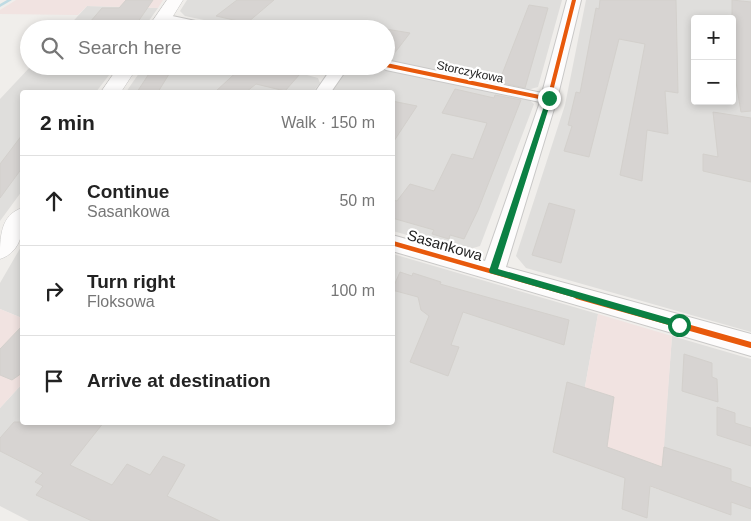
<!DOCTYPE html>
<meta charset="utf-8">
<style>
:root{--surface:#fff;--page:#f6f6f6;--text:#222;--muted:#767676;--line:#e0e0e0}
body{margin:0;font-family:Arial,sans-serif;background:var(--page);color:var(--text)}
.controls{position:absolute;right:15px;top:15px;display:grid;overflow:hidden;border-radius:5px;box-shadow:0 2px 8px #0003}
.controls button{width:45px;height:45px;display:grid;place-items:center;padding:0;border:0;border-bottom:1px solid var(--line);background:var(--surface);color:var(--text);font:25px sans-serif}
.stop{position:absolute;width:15px;height:15px;margin:-11px;border:4px solid #0b8043;border-radius:50%;background:#fff}
.stop.end{background:#0b8043;border-color:#fff;box-shadow:0 1px 5px #0008}
.list{margin:0;padding:0;list-style:none}
h2{display:flex;justify-content:space-between;align-items:center;height:65px;margin:0;padding:0 20px;font-size:21px}
h2 small{font-size:16px;font-weight:400;color:var(--muted)}
.list li{display:grid;grid-template-columns:32px 1fr auto;gap:15px;align-items:center;box-sizing:border-box;height:90px;padding:0 20px;border-top:1px solid var(--line)}
.list b{display:block;font-size:19px;white-space:nowrap}
.list p{margin:0;font-size:16px;white-space:nowrap;color:var(--muted)}
.list em{font-size:16px;font-style:normal;color:var(--muted)}
.icon{flex:none;width:28px;height:28px;fill:none;stroke:currentColor;stroke-width:2;stroke-linecap:round;stroke-linejoin:round}
.map{position:relative;flex:none;width:751px;height:521px;overflow:hidden}
.search{position:absolute;background:var(--surface);box-shadow:0 2px 8px #0003;left:20px;top:20px;width:375px;height:55px;display:flex;align-items:center;gap:12px;box-sizing:border-box;padding:0 18px;border-radius:28px;color:var(--muted);font-size:19px}
.panel{position:absolute;background:var(--surface);box-shadow:0 2px 8px #0003;left:20px;top:90px;width:375px;height:335px;border-radius:5px}
.map>svg:first-child{display:block}
</style>
<div class="map">
<svg width="751" height="521" viewBox="0 0 751 521">
<rect width="100%" height="100%" fill="#f0eeeb"/>
<!-- residential -->
<path fill="#dfdedc" fill-rule="evenodd" d="M187 0H562L538 87 524 91 386 63V29H246L185 16 180 11Z
M586 0H751V332L526 268 516 256 565 105ZM695 19H732V101H695Z
M87 6 158 8 143 29H66Z
M31 66H116L96 92H22V191L0 221V99Z
M144 66H314L307 75 318 78 320 83 313 92H126Z
M350 66H378L526 97 534 104 480 246 463 251 393 231 392 92H328Z
M22 245V318L0 309V283Z
M393 254 598 314 572 459 660 490 672 336 751 359V521H29L0 506V408L22 384V422H392Z"/>
<!-- commercial -->
<path fill="#f1e3e1" d="M16 0H163L158 8 87 6 78 15 0 14V10Z
M0 309 22 318V384L0 408Z
M598 314 672 336 661 490 572 459Z"/>
<g fill="none" stroke-linecap="round" stroke-linejoin="round">
<!-- stream -->
<path fill="#bfdbe3" fill-rule="evenodd" d="M7 0H12L0 7V4Z"/>
</g>
<!-- building -->
<path fill="#d7d4d2" stroke="#d3d0cc" d="M126 0H153L133 29H84L102 8H119Z
M237 0H274L247 23 216 16Z
M600 0H676L678 93 665 91 668 134 647 130 642 181 620 175 645 44 619 39 589 157 564 151 572 126 568 125 576 92 580 93 596 8 599 9Z
M732 0 751 2V111L741 112 732 58Z
M529 5 548 8 525 88 499 82Z
M386 29 410 33 390 59 386 58Z
M154 66H174L158 92H137Z
M243 66H307L285 91 256 84 246 92H215Z
M455 89 494 98 495 95 521 100 478 210 464 239 450 235 449 239 432 234 434 230 392 218V200L397 201 410 184 434 191 452 154 473 159 487 123 442 113Z
M392 101 417 106 392 144Z
M713 112 751 118V182L703 171V154L718 157Z
M22 135V168L0 198V164Z
M549 203 575 210 561 263 532 255Z
M400 272 412 276 413 273 441 282 440 284 569 320 564 345 463 312 451 345 459 347 448 376 410 362 429 316 421 310 418 297 392 290Z
M22 326V373L12 380 0 375V349Z
M684 354 712 363V377L717 379 718 402 682 391Z
M567 382 614 397 607 447 662 467 664 447 731 469V481L751 488V509L731 502V515L650 486 647 518 622 509 625 478 553 452Z
M717 407 735 413V423L751 428V446L717 435Z
M14 422H104L70 465 112 485 127 464 150 475 163 456 185 465 167 496 220 521H92L36 495 43 486 35 482 43 473 0 451V438Z"/>
<g fill="none" stroke-linecap="round" stroke-linejoin="round">
<!-- minor casing -->
<g stroke="#c9c8c7" stroke-width="2">
<path id="minor" d="M567 0H581L557 99 506 267 751 334V356L392 251V235L485 261 540 102 386 70 379 66H386V60L542 93Z
M163 14 219 26 221 29H193L158 21 156 18 158 15Z
M333 66H349L331 92H315Z"/>
</g>
<!-- tertiary casing -->
<g stroke="#c9c8c7" stroke-width="1">
<path id="tertiary" d="M167 0H183L165 29H147Z
M119 66H138L121 92H101Z
M22 208C25 228 22 252 0 259 0 238 0 215 22 208Z"/>
</g>
<!-- minor -->
<use href="#minor" fill="#fdfcfc" fill-rule="evenodd"/>
<!-- tertiary -->
<use href="#tertiary" fill="#fdfcfc" fill-rule="evenodd"/>
<!-- cycleway-far2 casing -->
<g stroke="#fff" stroke-width="5.5">
<path id="cycleway-far2" d="M386 65 549 99
M540 128 549 99 574 0"/>
</g>
<!-- cycleway-far1 casing -->
<g stroke="#fff" stroke-width="8">
<path id="cycleway-far1" d="M392 243 581 297
M493 271 540 127"/>
</g>
<!-- cycleway casing -->
<g stroke="#fff" stroke-width="9">
<path id="cycleway" d="M577 296 751 345"/>
</g>
<!-- cycleway-far2 -->
<use href="#cycleway-far2" stroke="#e8590c" stroke-width="4"/>
<!-- cycleway-far1 -->
<use href="#cycleway-far1" stroke="#e8590c" stroke-width="4.5"/>
<!-- cycleway -->
<use href="#cycleway" stroke="#e8590c" stroke-width="6"/>
</g>
<!-- route -->
<path fill="#0b8043" d="M547 97 552 98 498 269 679 321 682 322V327L679 328 490 273 489 271Z"/>
<g text-anchor="middle" dominant-baseline="central" stroke-width="4.5" stroke-linejoin="round" paint-order="stroke">
<!-- far-street labels -->
<g font-size="12" fill="#222" stroke="#fff">
<text transform="translate(470 72) rotate(12)">Storczykowa</text>
</g>
<!-- street labels -->
<g font-size="15" fill="#222" stroke="#fff">
<text transform="translate(445 245) rotate(16)">Sasankowa</text>
</g>
</g>
</svg>
<div class="controls">
<button>+</button>
<button>−</button>
</div>
<div class="stop" style="left:679px;top:325px"></div>
<div class="stop end" style="left:549px;top:98px"></div>
<div class="search"><svg class="icon" aria-label="search" viewBox="0 0 24 24"><circle cx="10" cy="10" r="6"/><path d="M15 15l6 6"/></svg>Search here</div>
<section class="panel">
<h2>2 min<small>Walk · 150 m</small></h2>
<ul class="list">
<li><svg class="icon" aria-label="ahead" viewBox="0 0 24 24"><path d="M12 20V5M6 11l6-6 6 6"/></svg><div><b>Continue</b><p>Sasankowa</p></div><em>50 m</em></li>
<li><svg class="icon" aria-label="right" viewBox="0 0 24 24"><path d="M7 20v-9h11M14 6l5 5-5 5"/></svg><div><b>Turn right</b><p>Floksowa</p></div><em>100 m</em></li>
<li><svg class="icon" aria-label="arrive" viewBox="0 0 24 24"><path d="M6 21V4h12l-3 4 3 4H6"/></svg><div><b>Arrive at destination</b></div></li>
</ul>
</section>
</div>
